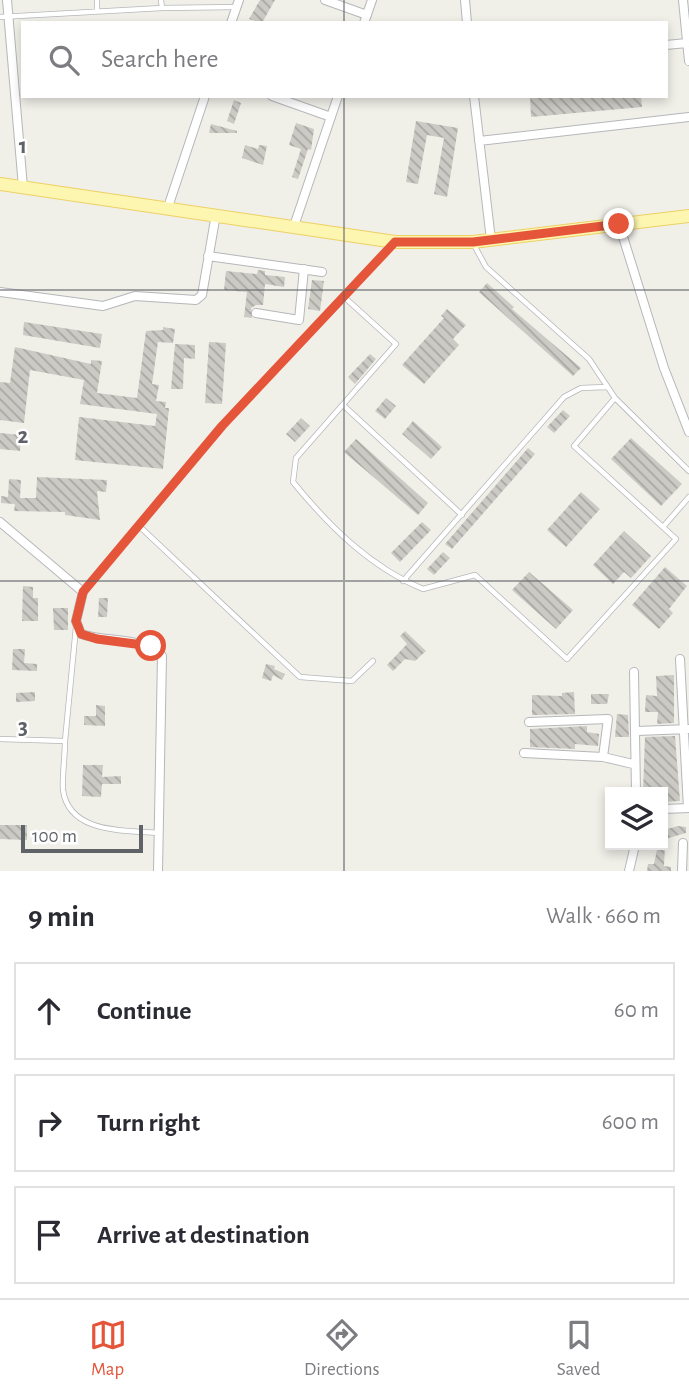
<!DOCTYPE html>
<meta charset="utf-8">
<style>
:root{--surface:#fff;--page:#f7f7f7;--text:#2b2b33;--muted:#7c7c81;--line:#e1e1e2;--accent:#e4553a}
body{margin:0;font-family:"Alegreya Sans",sans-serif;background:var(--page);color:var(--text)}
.controls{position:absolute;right:21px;bottom:21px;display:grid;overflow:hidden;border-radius:0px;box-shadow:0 4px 10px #0003}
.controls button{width:63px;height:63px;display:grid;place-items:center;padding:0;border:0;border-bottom:2px solid var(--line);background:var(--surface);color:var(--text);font:35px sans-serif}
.scale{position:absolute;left:21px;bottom:18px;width:122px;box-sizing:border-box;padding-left:7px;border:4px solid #5f6267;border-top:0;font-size:19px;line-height:24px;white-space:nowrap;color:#5f6267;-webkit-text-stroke:5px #fff;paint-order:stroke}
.stop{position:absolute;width:21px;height:21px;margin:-16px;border:5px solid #e4553a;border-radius:50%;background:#fff}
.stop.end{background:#e4553a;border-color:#fff;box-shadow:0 2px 7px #0008}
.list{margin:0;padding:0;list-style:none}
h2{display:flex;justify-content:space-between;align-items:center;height:91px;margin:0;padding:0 28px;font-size:30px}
h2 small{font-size:23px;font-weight:400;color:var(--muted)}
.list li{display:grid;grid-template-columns:46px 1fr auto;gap:21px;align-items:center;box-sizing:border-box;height:98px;margin:0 14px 14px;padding:0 14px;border:2px solid var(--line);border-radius:0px}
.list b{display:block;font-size:26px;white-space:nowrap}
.list em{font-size:23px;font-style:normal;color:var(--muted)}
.icon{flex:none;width:38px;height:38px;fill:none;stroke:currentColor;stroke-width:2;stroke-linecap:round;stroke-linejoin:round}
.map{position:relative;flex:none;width:689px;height:871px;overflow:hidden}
.search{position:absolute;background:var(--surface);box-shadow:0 4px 10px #0003;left:21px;right:21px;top:21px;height:77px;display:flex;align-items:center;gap:18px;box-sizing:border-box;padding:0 24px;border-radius:0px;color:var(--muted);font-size:26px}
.sheet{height:427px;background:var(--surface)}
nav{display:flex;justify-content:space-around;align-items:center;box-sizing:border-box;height:98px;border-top:2px solid var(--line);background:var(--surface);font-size:19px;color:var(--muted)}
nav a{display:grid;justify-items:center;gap:4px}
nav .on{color:var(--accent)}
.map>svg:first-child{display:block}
</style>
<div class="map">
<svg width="689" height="871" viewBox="0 0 689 871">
<defs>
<pattern id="building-back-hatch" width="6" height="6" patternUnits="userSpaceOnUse" patternTransform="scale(1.75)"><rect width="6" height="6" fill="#cccac4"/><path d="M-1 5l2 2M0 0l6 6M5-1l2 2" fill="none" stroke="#a9a7a3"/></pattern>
</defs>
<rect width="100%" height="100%" fill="#f0efe8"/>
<!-- building -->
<path fill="url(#building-back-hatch)" d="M260 0H275L262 23 249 19Z
M530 96H641L642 107 531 117Z
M234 100 241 103 234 124 227 121Z
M416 121 458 128 447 197 434 194 444 138 427 135 418 184 406 182Z
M296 123 314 129 311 150 308 149 298 179 292 177 301 149 289 145Z
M211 124 237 131V133H209Z
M245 145 258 149 259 145 267 146 263 165 242 158Z
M258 270 265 271V275L285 277 284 287 265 284 263 305H256L251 308 252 318 244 317 247 292 224 290 226 271 257 274Z
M312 280 324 281 320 311 308 309Z
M487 283 514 307 512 309 581 368 573 376 479 292Z
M447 309 466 325 453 339 459 345 424 384 402 365 444 318 441 316Z
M24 322 102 334 100 348 23 335Z
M163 327 175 329 173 343 158 342 152 384 159 385 156 401 166 402 165 408H169L163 469 75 460 79 417 155 426 157 414 80 404 84 380 30 370 24 423 0 420V382L10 383 15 347 91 364V360L102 361 97 393 137 398 146 331 163 330Z
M209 342 226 343 222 404 205 403Z
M175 344 195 345V359L184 358 183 389H171Z
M370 354 376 359 355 384 348 377Z
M386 398 396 406 385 419 375 411Z
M563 410 570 416 554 433 547 427Z
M301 418 310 426 295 442 286 434Z
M413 421 442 447 431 459 402 434Z
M0 433 21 435 20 451 0 449Z
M631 438 682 484 661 506 611 459Z
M356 439 428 503 418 515 344 452Z
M528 448 535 454 452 549 445 544Z
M37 477 107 480 106 492 97 491 100 520 65 515V512L14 511 15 504 1 503V496L8 497 9 479 21 480 20 498H36Z
M581 492 600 509 566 547 547 530Z
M422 522 431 530 400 562 391 553Z
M624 531 651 556 631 578 624 572 613 584 593 565Z
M443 552 450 558 434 575 427 569Z
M665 567 687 586 669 609 673 613 659 629 632 605Z
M529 572 573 610 556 629 512 590Z
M23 586 33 587V598H38V621H22Z
M99 598H108L107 617H98Z
M53 608H68V630H54Z
M405 631 426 651 415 661 405 659 393 671 387 665 407 644 400 636Z
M13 649H25L24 663 37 664V671L12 670Z
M266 664 275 666 274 669 285 674 282 680 273 675 271 681 262 678Z
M674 675V723L657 724 658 712H645L646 695 657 696 656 676Z
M35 692V701L16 702V693Z
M574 692 575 714 532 715V695L562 696V693Z
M591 694H609L607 704H591Z
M96 705 105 706V726L84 725V716H96Z
M617 714 628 715 629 737H615Z
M587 726V732L599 734 598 746 575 744V749L530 747V729Z
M675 736 680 801 663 802V792H643L645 737Z
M83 765H103L102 777 121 776V784H102L101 797 82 796Z
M0 825H27V840L0 839Z
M678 826 686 827V833L665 839 664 830Z
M658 845H665L664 866 671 867V871H647L648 864H654Z"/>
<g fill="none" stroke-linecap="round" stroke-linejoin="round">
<!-- service casing -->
<g stroke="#b5b7bb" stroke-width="6">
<path id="service" d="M162 8 237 7
M97 11V0
M0 17 162 8 161 0
M474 245 486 267 589 359 615 398 689 471
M343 296 396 344 296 458 293 482C329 526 370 567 423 589L475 575 567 659 676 539 574 446 615 398
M343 405 462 515
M138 525 300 677 352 681 373 661
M663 527 689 497
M403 581 564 397 581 388 607 387
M84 591 222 426 392 245
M0 739 65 741C65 757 62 775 63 790 69 834 125 830 158 833
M65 741 76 627"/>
</g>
<!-- minor casing -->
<g stroke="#b5b7bb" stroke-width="10">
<path id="minor" d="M7 0 23 187
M325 0 367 15
M465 0 467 23
M683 0 689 61
M231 23 239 0
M364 23 372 0
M666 45 687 43
M272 96 331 117
M474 96 491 240
M479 141 689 117
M168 207 205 96
M619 224 664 368 689 432
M294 226 338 96
M208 256 322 272
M0 292 103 306 135 296 196 300 202 295 216 214
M256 313 299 320 304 269
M0 522 83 592 76 621 81 634C109 643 140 636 162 656L158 871
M680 659 688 808
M634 672 636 792
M529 722 608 719 603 757
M637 731 689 729
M524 753 603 757 633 764
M663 809 689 808
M629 871 635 845
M682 871 683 843"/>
</g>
<!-- primary casing -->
<g stroke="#edd164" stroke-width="14">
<path id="primary" d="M0 184 395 242H473L689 216"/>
</g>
<!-- service -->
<use href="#service" stroke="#fff" stroke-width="4.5"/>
<!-- minor -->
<use href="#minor" stroke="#fff" stroke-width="8"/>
<!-- primary -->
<use href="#primary" stroke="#fcf6b1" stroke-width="12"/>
</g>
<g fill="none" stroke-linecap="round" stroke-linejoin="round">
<!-- route -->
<path stroke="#e4553a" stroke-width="9" d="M151 646 97 639 81 634 76 621 83 592 222 426 395 242H473L619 224"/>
</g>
<!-- grid -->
<path fill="none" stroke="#5f6267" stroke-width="2" stroke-opacity="0.55" d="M344 0V23M344 96V871M0 290H689M0 581H689"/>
<g font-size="23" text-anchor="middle" font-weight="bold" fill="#5f6267" stroke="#fff" stroke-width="5" stroke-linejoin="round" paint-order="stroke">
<text x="23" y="153">1</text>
<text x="23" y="443">2</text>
<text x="23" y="734">3</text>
</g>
</svg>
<div class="controls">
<button><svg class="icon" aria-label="layers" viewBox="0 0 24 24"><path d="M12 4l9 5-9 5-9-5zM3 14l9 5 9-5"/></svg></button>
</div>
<div class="scale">100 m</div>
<div class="stop" style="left:151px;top:646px"></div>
<div class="stop end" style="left:619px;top:224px"></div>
<div class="search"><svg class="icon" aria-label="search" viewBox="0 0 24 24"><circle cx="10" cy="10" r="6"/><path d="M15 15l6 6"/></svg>Search here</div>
</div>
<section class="sheet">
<h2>9 min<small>Walk · 660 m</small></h2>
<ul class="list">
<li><svg class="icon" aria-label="ahead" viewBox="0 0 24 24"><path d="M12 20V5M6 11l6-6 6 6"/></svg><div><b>Continue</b></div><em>60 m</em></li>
<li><svg class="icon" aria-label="right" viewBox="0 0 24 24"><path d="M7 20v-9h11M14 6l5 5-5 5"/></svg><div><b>Turn right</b></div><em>600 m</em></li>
<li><svg class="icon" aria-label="arrive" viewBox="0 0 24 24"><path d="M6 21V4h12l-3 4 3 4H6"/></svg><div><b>Arrive at destination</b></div></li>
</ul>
</section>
<nav>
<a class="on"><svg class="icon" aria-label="map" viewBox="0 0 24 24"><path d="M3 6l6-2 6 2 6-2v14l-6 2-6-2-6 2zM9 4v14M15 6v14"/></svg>Map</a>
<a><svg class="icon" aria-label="directions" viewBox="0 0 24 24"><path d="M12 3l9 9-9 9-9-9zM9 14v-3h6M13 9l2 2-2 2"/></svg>Directions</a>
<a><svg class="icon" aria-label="saved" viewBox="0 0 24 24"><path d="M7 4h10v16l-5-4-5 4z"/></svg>Saved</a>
</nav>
